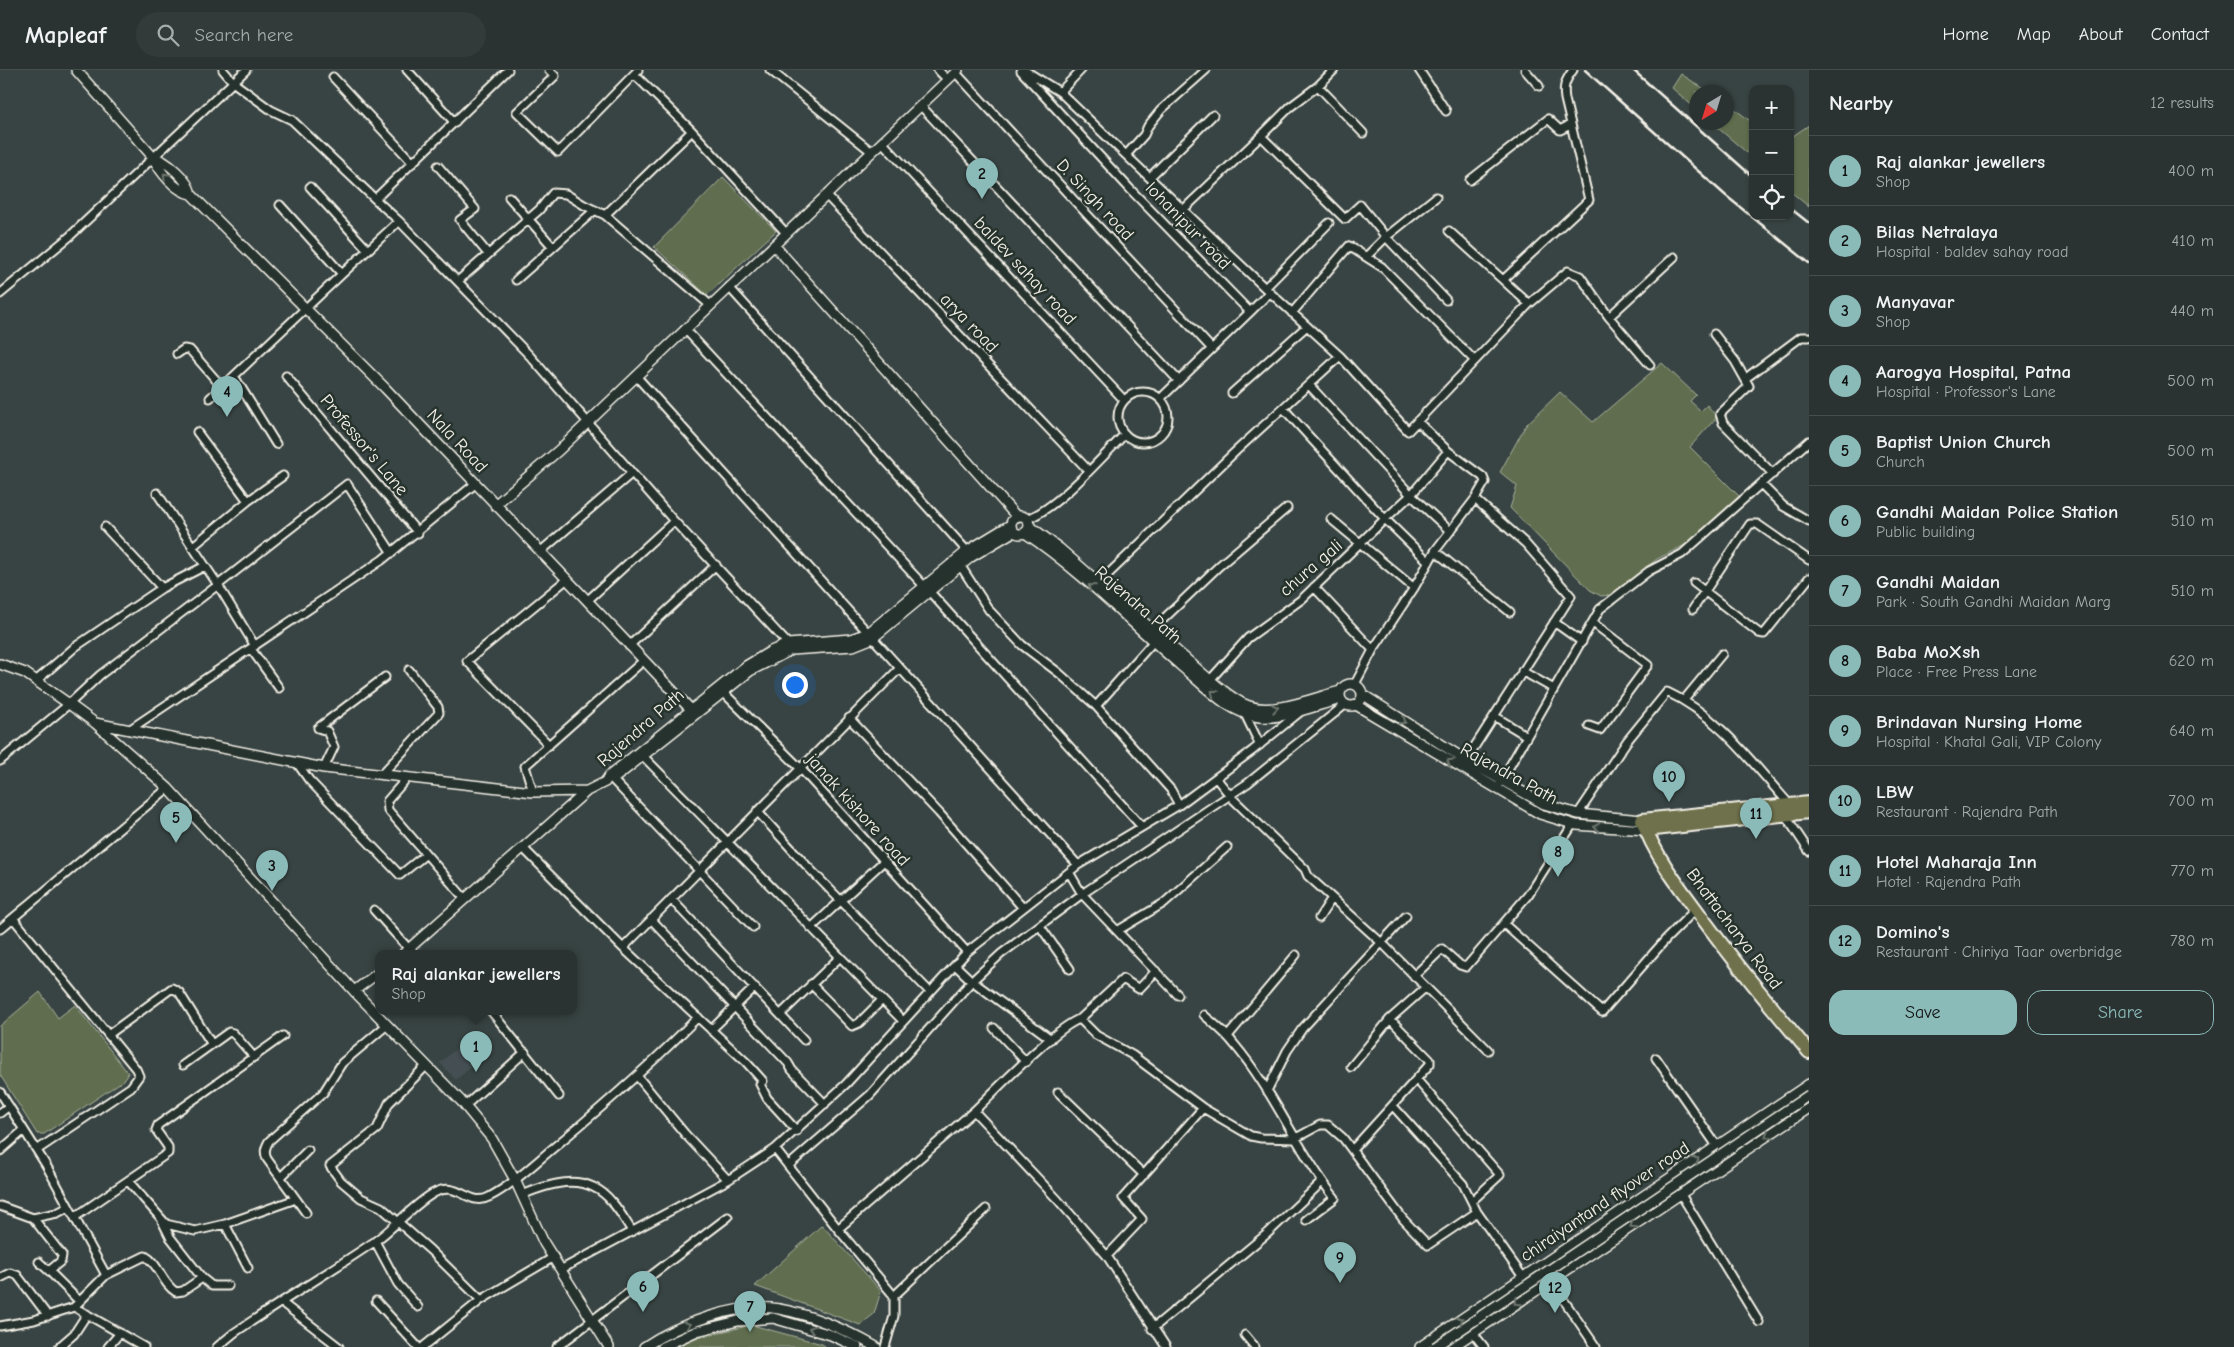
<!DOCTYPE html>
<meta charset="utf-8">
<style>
:root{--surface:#2a3332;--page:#323b3a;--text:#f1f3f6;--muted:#a5aaac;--line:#464e4d;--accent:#8bbbb9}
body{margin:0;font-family:"Comic Neue",sans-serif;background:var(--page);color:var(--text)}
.controls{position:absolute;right:15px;top:15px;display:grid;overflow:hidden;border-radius:10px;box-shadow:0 1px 4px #0004}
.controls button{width:45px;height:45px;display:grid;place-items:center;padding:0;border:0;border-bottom:1px solid var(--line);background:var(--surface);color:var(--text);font:25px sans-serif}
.compass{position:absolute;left:1689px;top:15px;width:45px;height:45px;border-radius:50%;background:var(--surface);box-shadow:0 1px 4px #0004;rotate:218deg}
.you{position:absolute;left:794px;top:614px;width:18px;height:18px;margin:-12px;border:4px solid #fff;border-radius:50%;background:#1a73e8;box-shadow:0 0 0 8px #1a73e833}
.badge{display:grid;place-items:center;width:32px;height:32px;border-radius:50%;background:var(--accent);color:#111;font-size:16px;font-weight:700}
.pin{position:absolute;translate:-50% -41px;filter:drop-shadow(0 1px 2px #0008)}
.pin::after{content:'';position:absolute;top:26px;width:18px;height:15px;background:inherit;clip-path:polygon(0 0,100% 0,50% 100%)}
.popup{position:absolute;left:375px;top:880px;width:202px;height:65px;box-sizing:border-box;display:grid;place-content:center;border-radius:10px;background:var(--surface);filter:drop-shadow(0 1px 4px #0005);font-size:16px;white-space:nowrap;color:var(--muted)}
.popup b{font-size:19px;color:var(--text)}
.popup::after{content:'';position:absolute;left:50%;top:100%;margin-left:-10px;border:10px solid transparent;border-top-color:var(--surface)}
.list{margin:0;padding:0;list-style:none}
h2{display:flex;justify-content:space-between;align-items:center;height:65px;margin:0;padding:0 20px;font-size:21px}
h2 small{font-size:16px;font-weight:400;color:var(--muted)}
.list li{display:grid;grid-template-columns:32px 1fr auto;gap:15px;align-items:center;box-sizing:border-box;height:70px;padding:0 20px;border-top:1px solid var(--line)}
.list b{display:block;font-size:19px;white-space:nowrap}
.list p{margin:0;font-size:16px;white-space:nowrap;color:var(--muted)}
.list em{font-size:16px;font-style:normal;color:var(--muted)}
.actions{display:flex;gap:10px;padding:15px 20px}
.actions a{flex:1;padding:11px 0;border:1px solid var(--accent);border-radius:15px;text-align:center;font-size:18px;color:var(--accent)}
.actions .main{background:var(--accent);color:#111}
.icon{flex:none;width:28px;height:28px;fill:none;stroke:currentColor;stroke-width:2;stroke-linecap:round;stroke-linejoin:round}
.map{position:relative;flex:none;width:1809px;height:1277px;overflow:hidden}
header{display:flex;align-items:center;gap:30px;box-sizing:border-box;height:70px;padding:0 25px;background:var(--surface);border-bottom:1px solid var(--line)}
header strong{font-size:24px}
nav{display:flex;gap:28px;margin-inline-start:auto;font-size:18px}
.search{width:350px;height:45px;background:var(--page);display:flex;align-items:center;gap:12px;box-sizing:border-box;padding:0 18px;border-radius:28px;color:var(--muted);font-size:19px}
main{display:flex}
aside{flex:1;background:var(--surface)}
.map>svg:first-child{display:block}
</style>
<header>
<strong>Mapleaf</strong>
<div class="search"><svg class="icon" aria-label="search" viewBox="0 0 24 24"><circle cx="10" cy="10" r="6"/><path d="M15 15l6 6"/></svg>Search here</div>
<nav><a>Home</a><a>Map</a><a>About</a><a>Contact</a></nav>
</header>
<main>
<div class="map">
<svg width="1809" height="1277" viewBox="0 0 1809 1277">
<rect width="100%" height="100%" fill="#384443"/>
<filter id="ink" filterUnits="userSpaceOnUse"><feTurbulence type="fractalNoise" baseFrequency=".02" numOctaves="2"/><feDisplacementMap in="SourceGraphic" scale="10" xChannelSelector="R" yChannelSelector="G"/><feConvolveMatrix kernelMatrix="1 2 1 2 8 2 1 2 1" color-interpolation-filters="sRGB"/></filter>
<g filter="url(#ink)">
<!-- built -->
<path fill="#455052" d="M458 977 474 994 456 1010 440 993Z"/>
<!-- green -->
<path fill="#616e50" stroke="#aab09c" d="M1681 4 1709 22H1696V39L1672 18Z
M1727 33 1753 53V88L1712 53 1726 52Z
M1809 55V137L1790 121V68Z
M723 107 776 161 707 225 654 177Z
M1662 293 1696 325 1690 331 1701 341 1707 335 1717 347 1690 377 1739 426 1693 471 1657 489 1611 525 1601 526 1590 520 1510 438 1517 416 1500 402 1526 355 1560 322 1593 352Z
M40 922 58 948 75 935 128 1003 124 1010 44 1064H37L0 1005V956Z
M822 1155 881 1221 874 1244 860 1255 755 1216Z
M752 1255 822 1274 826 1277H677L690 1269Z"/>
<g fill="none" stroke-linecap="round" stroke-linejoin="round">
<!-- street casing -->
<g stroke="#f4f1e8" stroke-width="11">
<path id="street" d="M223 0 234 13 271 40 292 50 375 129
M407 0 455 53
M508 0 375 129 399 151 530 286 674 451 788 574
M549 0 555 6 517 42 558 82 638 0
M770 0 872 82
M938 0 948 10
M1024 0 1060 22 1265 218 1340 286 1408 361 1529 234 1568 201 1580 206 1609 247 1650 295
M1419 0 1446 41
M1525 0 1539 16
M1021 1 1130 119 1250 242 1161 328
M956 3 1212 279
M634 4 692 61
M333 7 413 93
M1318 16 1363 63
M1060 22 1081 0
M921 36 1179 311
M1261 66 1290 37 1318 16 1334 0
M882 72 1124 330
M1126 85 1144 65 1148 56 1161 40 1206 0
M438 96 475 139 460 150 488 184
M1150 107 1213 45
M1470 110 1548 49 1560 60 1570 55
M310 117 368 180
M826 125 1089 401
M509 127 553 177
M1184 139 1261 66 1345 149 1360 135 1386 167 1446 230
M1449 161 1503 210
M1367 186 1386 167 1436 127
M342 204 399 151
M516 210 595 140
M458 211 539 140 553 123 566 124 584 135 605 145
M729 217 967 481
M1265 218 1329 153
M0 224 69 167 246 0
M1529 234 1503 210 1589 130 1565 29C1563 16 1565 11 1573 0
M710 235 605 145 692 61 786 163
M1250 242 1270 222
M1292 243 1349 176 1382 197 1474 290
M1609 247 1674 187
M685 259 925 517
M1714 264 1735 291 1749 316 1720 344 1723 353 1773 404
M177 284 184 279 190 280 222 317
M286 306 418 463
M636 306 1078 795
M1746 308 1801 267H1809
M1309 315 1411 425 1450 461
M1118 347a25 25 0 1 1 50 0a25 25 0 1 1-50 0Z
M1232 323 1307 256
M210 328 234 306
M1283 338 1385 449 1411 425 1448 381
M276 374 234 306 342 204 280 135
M1761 414 1783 436 1809 451
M157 423 218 515 347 414 392 483
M248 431 283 406
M1027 449C1058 438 1101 388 1125 364
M1331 449 1414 518
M105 457 162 518
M192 477 248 431 197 362
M1435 481 1510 542
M540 482 632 403
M960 495 989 540 1022 575 1059 603 1096 636 1171 720 1179 735
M1099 513 1237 380 1340 286
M1694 513 1759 563 1764 564 1809 508
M1314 517 1373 580
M930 522 1142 757
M587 531 674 451
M1693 539 1750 454H1757L1809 490
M1554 552 1582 572
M1152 560 1219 496 1287 438
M629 576 716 495
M251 579 279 618
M1522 601 1554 619
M1210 610 1248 568 1302 529 1385 449 1429 492
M36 611 75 577 162 518 205 496
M1355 614 1373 580 1414 518 1435 481 1475 429 1485 412 1483 407 1448 381 1417 351
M723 622 801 699 967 882
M1684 630 1722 584
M1096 636 1153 572
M1245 644 1260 675
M1494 646 1527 666
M849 648 939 743 1023 838
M1589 656 1600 660 1648 595 1593 553
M318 658 385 607
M318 658 327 661 334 677 324 698
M129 660 382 490 475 414
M549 675 467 591 566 510
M644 687 903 951
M1466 690 1571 526 1525 473 1475 429
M0 691 69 634 100 605 218 515 255 576
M297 693 309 710 400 805 426 784
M381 705 439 643 438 637 409 600
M609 706 753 857
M407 708 387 731 388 740 465 829
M1216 708 1233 729 1305 799 1308 806 1385 876 1488 980
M1500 713 1600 539 1649 501 1682 484 1809 371
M533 722 525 696 643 591
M757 741 807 796 930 922
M1578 744 1627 671 1667 622C1718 645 1753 694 1790 735
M1785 745 1809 781
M523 778 623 878 900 598
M1069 802 1082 824 1178 925
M671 829 804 970
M374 840 409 879
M13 848 136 999 139 1006 131 1017 37 1080
M1319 848 1332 828
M651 849 788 993 792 1000 825 1034
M1504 854 1602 942 1666 869 1696 839
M1040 856 1070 899
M811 858 884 791
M0 859 168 718
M1117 861 1164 833 1227 777
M623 878 746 992 763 1011 760 1014 767 1028 797 1061
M955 895 972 911 1051 969
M1414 906 1442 879 1460 895 1466 897 1528 825 1573 754
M811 914 852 956 859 953 882 930
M491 941 559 1026
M781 944 840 887
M1204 945C1214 954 1226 963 1234 974 1274 1021 1297 1080 1335 1128L1306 1150
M1080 949 1123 909 1139 919 1156 901
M994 958 1026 992
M711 960 755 917
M108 965 172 918 179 922 211 973
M1228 966 1296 885
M1656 988 1717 1076
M183 995 229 962 233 963 254 987
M426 996 389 1033 377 1059 330 1096 341 1111 361 1128 381 1137 430 1180 481 1230
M1351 997 1390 949 1425 918
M638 1007 685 1064 728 1110
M1417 1010 1500 1105 1472 1131
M1267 1021 1287 981 1302 959 1406 846
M0 1022 46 1095 106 1205
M1058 1022 1144 1105
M465 1036 525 982
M1393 1036 1463 1114 1477 1142
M0 1043 9 1036
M775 1079 838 1159 974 1041
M1352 1080 1430 994V990L1390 949
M0 1081 24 1060
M788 1096 870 1025 972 911 1001 884 1082 824 1248 713 1346 634
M281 1107 308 1080
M129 1112 166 1154 195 1161 225 1154 296 1129 267 1089C264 1082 265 1078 269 1071L323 1023 342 993 387 955
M1680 1123 1759 1252
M522 1125C553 1112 587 1102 612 1132 620 1141 626 1152 632 1161
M296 1129 306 1143
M0 1136 33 1148 57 1143 69 1137
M75 1147 168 1083V1077L156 1060 158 1055 283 966
M33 1148 62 1185 61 1191 49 1201 79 1231
M162 1151 170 1167 202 1208
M225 1154 248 1198
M838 1159 894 1226V1246L885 1277
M375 1171 398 1214 418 1237
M1107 1186 1142 1149 1123 1128 1203 1038
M39 1192 49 1201
M562 1199 728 1110 775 1079 846 1014 967 882 1078 795 1179 735 1252 681 1300 642
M0 1208 10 1203 17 1205 48 1246
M1550 1210 1596 1277
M894 1226 986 1139
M376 1231 418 1277
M281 1232 339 1277
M74 1237 106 1205 145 1186C159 1193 162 1214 176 1222L183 1221 202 1208 212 1216H228
M0 1256 34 1250 74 1237 144 1277
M1152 1259 1268 1163 1322 1112
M1473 1263 1484 1277
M1245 1265 1255 1277
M59 1277 74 1264 87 1244
M108 1277 120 1263
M217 1277 234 1263C280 1232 328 1203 374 1172 394 1158 411 1137 432 1124 458 1108 468 1138 489 1127 514 1114 536 1092 558 1074 607 1033 654 992 698 947
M423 1277 481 1230 554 1187
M557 1277 728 1147
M1166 1277 1107 1186 1058 1130 974 1041C994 1022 1058 955 1080 949L1096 965 1132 985 1203 1038 1251 1066 1261 1068 1294 1069 1320 1055H1328L1343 1068 1403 1149 1428 1175 1477 1142 1523 1207"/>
</g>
<!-- secondary casing -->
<g stroke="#f4f1e8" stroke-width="12">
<path id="secondary" d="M76 0 153 87C159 101 175 121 191 124
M153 87C167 91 188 109 191 124
M191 124 385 318 695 644
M774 175 1017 447
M495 435 559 380 958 0
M1011 455a9 9 0 1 1 18 0a9 9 0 1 1-18 0Z
M1030 456 1059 478 1210 610C1222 619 1234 631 1249 636 1274 645 1315 627 1341 621
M1025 463C1082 501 1130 552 1181 596 1204 615 1229 644 1260 647 1280 650 1320 634 1341 629
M0 594 25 603 69 634 95 653 168 718 354 921 461 1031 492 1069 515 1110 544 1173 609 1277
M1340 625a11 11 0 1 1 22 0a11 11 0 1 1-22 0Z
M1362 624 1466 690 1544 734 1578 744 1642 750
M1356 635 1540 744 1576 755 1646 760
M95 653 324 698 533 722 587 721 605 712 609 706 746 596 771 581 788 574 851 569 868 563 967 481 1010 455
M616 707 750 601 791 580 853 576 873 568 971 487 1013 462
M404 883 587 721
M354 921 378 903
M644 1277C678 1254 737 1232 779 1239 813 1245 846 1260 876 1277
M662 1277 697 1261 738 1251 773 1248 831 1265 857 1277
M1420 1277 1809 1014
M1452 1277 1809 1038"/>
</g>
<!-- highway casing -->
<g stroke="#f4f1e8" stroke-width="16">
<path id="highway" d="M1809 733 1642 750C1654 783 1674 810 1695 838 1731 888 1770 935 1809 982
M1646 760 1809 742"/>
</g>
<!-- street -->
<use href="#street" stroke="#26332d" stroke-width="7"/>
<!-- secondary -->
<use href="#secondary" stroke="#26332d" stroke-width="9"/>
<!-- highway -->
<use href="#highway" stroke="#6e714b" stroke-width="12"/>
<!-- rail -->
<path stroke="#f4f1e8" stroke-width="2.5" d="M1585 0 1725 125 1809 193
M1633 0 1753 107
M1790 138 1809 153"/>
<!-- secondary-bridge casing -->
<g stroke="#f4f1e8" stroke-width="12" stroke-linecap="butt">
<path id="secondary-bridge" d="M1435 1277 1809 1025"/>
</g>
<!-- secondary-bridge -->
<use href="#secondary-bridge" stroke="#26332d" stroke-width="9"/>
</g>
<!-- one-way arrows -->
<defs><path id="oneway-chevron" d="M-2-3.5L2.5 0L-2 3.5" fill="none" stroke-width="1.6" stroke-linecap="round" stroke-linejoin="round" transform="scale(1.25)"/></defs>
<g stroke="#6e766e">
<use href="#oneway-chevron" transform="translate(166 106) rotate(-135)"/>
<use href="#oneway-chevron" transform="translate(1091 517) rotate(-139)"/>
<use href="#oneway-chevron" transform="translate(1214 623) rotate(-142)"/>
<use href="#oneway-chevron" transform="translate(1275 638) rotate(-10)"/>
<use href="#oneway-chevron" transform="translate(1403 651) rotate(32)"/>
<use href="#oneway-chevron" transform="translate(1450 692) rotate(-148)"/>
<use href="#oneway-chevron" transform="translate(1597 757) rotate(-176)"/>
<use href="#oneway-chevron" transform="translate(1768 1065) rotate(147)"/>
<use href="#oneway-chevron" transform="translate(1696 1090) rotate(-34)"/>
<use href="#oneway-chevron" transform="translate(1633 1155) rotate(146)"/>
<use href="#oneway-chevron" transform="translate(1517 1232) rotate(146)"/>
<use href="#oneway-chevron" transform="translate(1460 1250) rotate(-34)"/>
<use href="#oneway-chevron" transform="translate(687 1255) rotate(-19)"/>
<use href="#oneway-chevron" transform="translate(812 1259) rotate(-162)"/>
</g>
</g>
<g text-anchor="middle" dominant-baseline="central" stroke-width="5" stroke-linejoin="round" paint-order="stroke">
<!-- street labels -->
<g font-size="18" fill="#f4f1e8" stroke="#26332d">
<text transform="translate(1095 130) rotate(47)">D. Singh road</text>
<text transform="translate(1188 156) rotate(46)">lohanipur road</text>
<text transform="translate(1025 201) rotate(47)">baldev sahay road</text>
<text transform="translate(969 253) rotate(46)">arya road</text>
<text transform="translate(457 371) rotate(47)">Nala Road</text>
<text transform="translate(364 375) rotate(50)">Professor's Lane</text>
<text transform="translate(1311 498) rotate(-41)">chura gali</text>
<text transform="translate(1138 535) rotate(41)">Rajendra Path</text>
<text transform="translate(641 658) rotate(-41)">Rajendra Path</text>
<text transform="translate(1509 704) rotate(29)">Rajendra Path</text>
<text transform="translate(858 740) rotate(48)">janak kishore road</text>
<text transform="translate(1734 859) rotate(53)">Bhattacharya Road</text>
<text transform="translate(1605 1132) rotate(-34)">chiraiyantand flyover road</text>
</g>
</g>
</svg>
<div class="controls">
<button>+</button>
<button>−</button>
<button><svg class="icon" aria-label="locate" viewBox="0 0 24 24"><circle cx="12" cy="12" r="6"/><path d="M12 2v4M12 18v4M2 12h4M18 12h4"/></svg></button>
</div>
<svg class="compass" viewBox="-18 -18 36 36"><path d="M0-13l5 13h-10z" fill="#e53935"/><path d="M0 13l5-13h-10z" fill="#a5aaac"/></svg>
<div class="you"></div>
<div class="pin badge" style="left:476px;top:1002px">1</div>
<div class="popup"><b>Raj alankar jewellers</b>Shop</div>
<div class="pin badge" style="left:982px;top:129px">2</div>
<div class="pin badge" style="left:272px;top:821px">3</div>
<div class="pin badge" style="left:227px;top:347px">4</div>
<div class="pin badge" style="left:176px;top:773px">5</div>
<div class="pin badge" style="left:643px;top:1242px">6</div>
<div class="pin badge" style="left:750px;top:1262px">7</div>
<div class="pin badge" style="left:1558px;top:807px">8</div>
<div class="pin badge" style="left:1340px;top:1213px">9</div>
<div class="pin badge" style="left:1669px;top:732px">10</div>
<div class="pin badge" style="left:1756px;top:769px">11</div>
<div class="pin badge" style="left:1555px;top:1243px">12</div>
</div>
<aside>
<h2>Nearby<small>12 results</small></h2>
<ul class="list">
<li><span class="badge">1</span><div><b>Raj alankar jewellers</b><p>Shop</p></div><em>400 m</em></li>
<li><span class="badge">2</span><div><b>Bilas Netralaya</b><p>Hospital · baldev sahay road</p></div><em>410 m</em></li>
<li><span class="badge">3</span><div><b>Manyavar</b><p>Shop</p></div><em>440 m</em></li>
<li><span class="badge">4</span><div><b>Aarogya Hospital, Patna</b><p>Hospital · Professor's Lane</p></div><em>500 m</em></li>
<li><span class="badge">5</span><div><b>Baptist Union Church</b><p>Church</p></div><em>500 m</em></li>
<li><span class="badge">6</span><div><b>Gandhi Maidan Police Station</b><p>Public building</p></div><em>510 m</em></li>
<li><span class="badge">7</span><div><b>Gandhi Maidan</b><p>Park · South Gandhi Maidan Marg</p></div><em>510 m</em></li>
<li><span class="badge">8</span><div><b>Baba MoXsh</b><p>Place · Free Press Lane</p></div><em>620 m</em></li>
<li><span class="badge">9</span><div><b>Brindavan Nursing Home</b><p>Hospital · Khatal Gali, VIP Colony</p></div><em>640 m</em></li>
<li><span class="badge">10</span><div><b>LBW</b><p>Restaurant · Rajendra Path</p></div><em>700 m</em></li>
<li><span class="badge">11</span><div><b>Hotel Maharaja Inn</b><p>Hotel · Rajendra Path</p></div><em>770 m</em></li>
<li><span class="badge">12</span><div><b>Domino's</b><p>Restaurant · Chiriya Taar overbridge</p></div><em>780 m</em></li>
</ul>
<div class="actions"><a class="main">Save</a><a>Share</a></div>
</aside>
</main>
